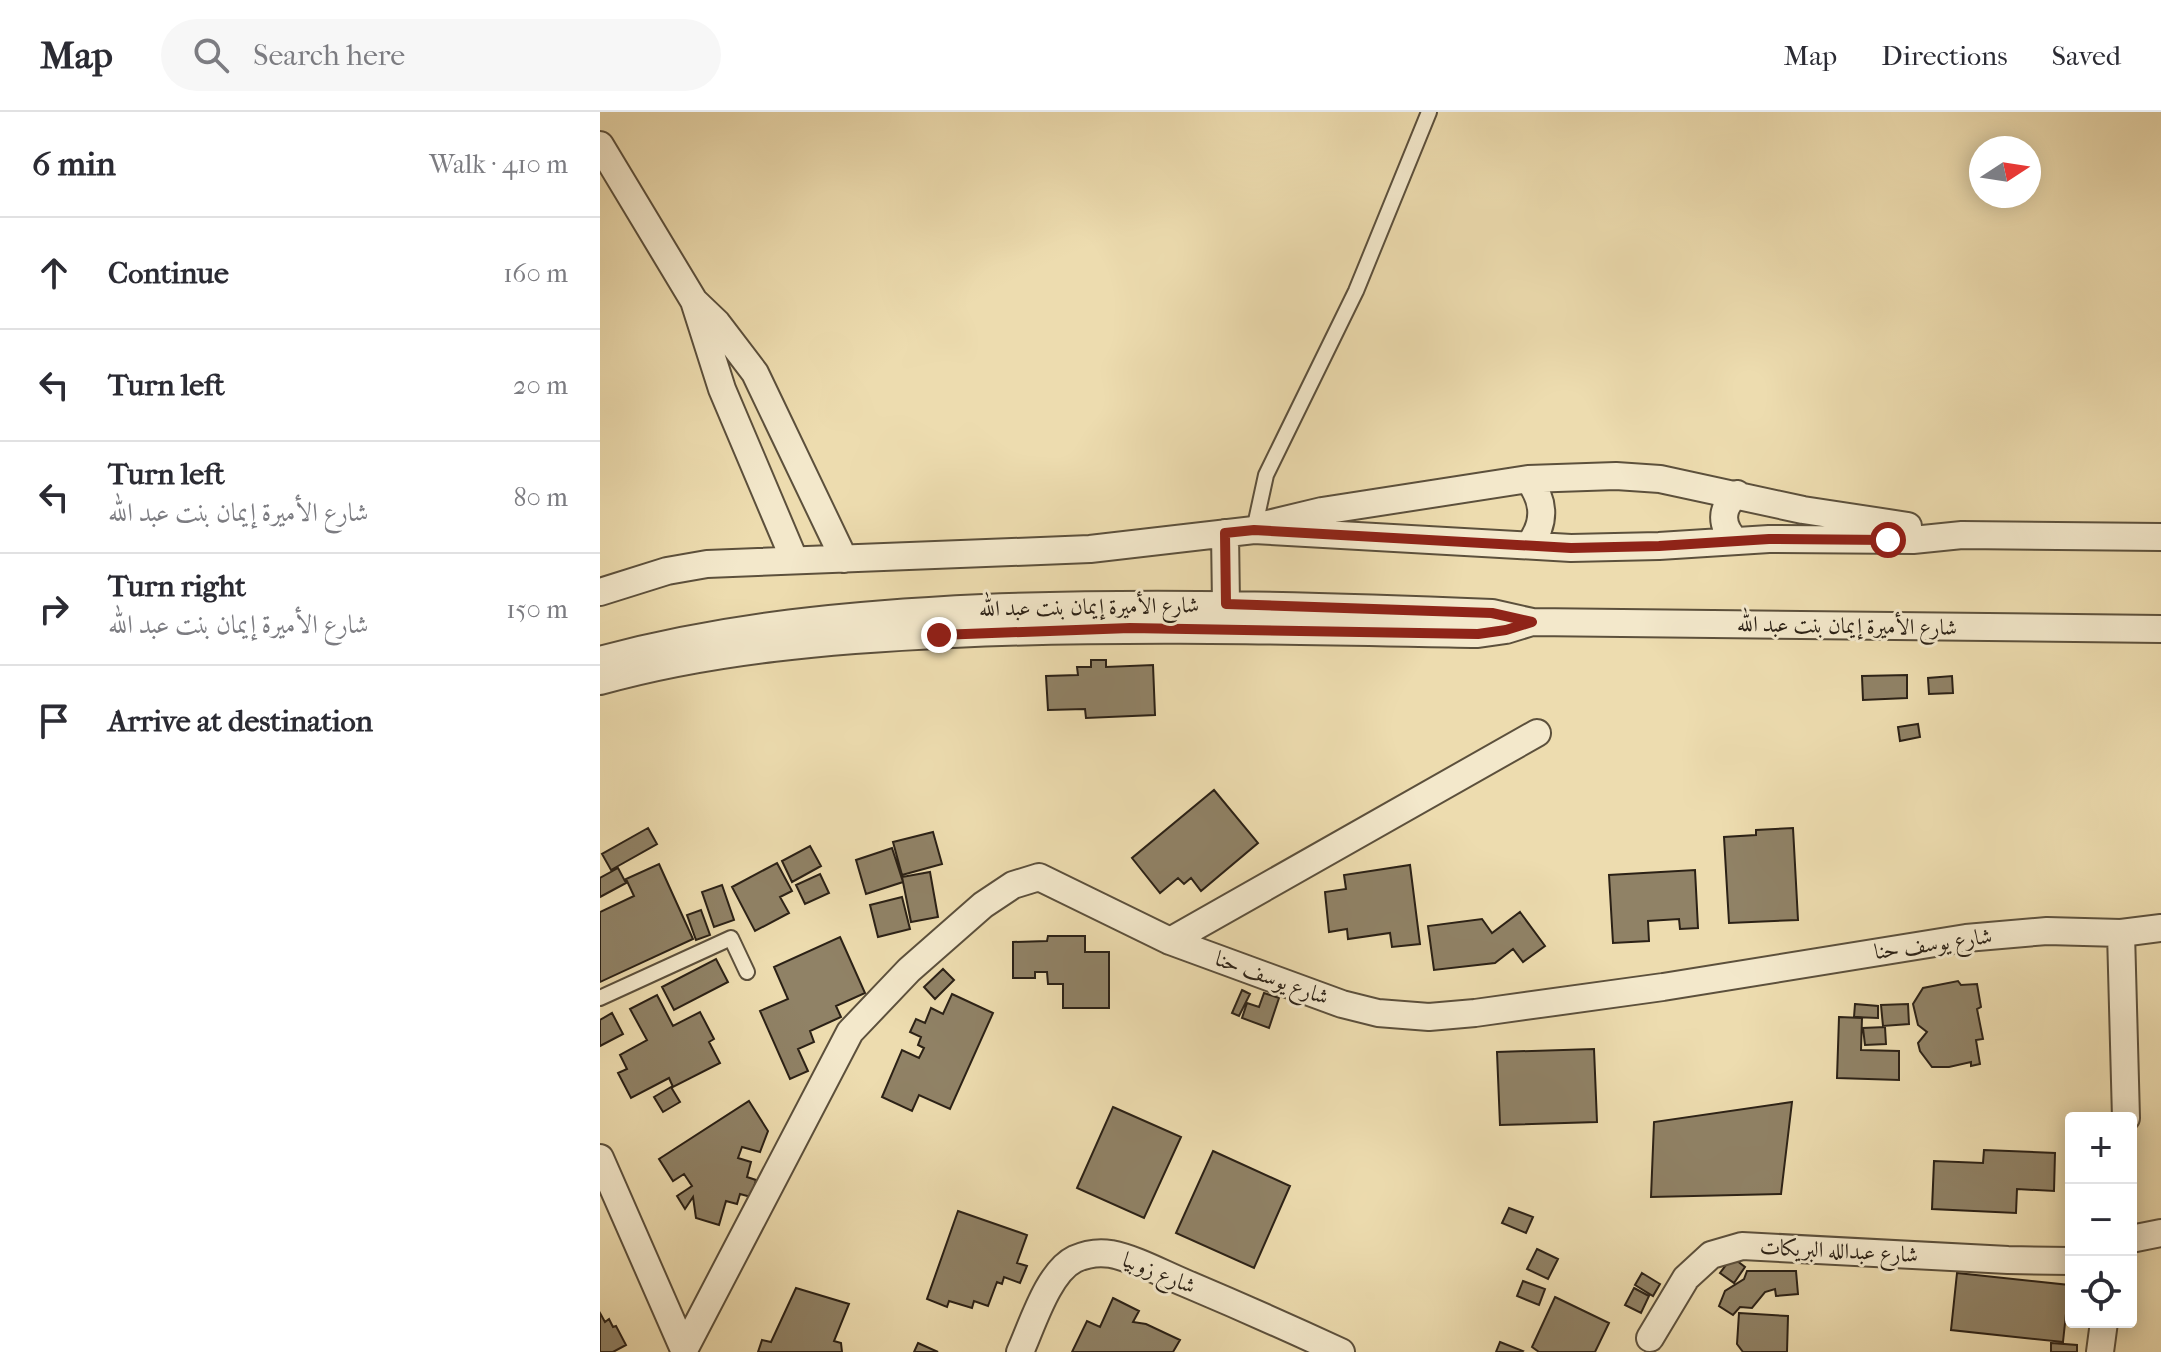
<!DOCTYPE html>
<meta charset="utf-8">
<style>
:root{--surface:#fff;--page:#f7f7f7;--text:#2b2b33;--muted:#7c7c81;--line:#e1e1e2}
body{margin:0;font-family:"IM FELL French Canon",Amiri,serif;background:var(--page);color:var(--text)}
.controls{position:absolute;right:24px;bottom:24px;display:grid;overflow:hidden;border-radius:8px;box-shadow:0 4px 20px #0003}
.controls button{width:72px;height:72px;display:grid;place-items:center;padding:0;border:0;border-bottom:2px solid var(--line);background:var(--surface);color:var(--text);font:40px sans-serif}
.compass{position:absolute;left:1369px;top:24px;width:72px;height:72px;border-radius:50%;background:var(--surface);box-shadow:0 4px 20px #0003;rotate:78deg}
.stop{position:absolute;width:24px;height:24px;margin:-18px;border:6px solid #8f2418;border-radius:50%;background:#fff}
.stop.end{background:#8f2418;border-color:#fff;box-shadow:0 2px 8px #0008}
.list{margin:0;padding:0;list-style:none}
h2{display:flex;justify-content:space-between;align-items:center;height:104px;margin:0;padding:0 32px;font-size:34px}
h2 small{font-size:26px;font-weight:400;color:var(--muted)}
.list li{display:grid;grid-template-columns:52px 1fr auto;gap:24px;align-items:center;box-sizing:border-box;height:112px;padding:0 32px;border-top:2px solid var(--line)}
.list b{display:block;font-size:30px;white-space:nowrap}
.list p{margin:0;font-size:26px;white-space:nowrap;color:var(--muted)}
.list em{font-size:26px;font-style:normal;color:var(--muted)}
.icon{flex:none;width:44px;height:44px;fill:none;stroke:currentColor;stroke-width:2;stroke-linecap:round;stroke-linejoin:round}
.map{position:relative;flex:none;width:1561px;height:1240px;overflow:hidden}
header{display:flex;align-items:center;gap:48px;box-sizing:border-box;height:112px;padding:0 40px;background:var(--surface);border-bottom:2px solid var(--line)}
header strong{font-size:38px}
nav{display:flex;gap:44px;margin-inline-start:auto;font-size:28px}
.search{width:560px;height:72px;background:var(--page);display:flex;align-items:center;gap:20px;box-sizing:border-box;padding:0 28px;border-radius:44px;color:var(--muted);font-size:30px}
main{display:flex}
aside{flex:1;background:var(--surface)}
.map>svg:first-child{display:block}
</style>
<header>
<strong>Map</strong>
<div class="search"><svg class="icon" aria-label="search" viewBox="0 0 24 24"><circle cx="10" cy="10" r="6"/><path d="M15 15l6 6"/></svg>Search here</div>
<nav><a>Map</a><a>Directions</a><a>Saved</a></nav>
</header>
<main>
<aside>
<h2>6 min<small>Walk · 410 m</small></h2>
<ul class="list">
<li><svg class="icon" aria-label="ahead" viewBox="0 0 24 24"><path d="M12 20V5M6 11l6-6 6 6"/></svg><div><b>Continue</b></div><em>160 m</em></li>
<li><svg class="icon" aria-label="left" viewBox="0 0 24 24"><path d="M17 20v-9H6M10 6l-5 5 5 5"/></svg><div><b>Turn left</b></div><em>20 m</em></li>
<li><svg class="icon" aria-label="left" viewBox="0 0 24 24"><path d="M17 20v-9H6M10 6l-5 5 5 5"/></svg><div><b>Turn left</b><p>شارع الأميرة إيمان بنت عبد الله</p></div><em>80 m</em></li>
<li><svg class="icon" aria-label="right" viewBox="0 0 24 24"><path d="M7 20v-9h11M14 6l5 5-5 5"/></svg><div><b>Turn right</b><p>شارع الأميرة إيمان بنت عبد الله</p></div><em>150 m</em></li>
<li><svg class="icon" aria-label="arrive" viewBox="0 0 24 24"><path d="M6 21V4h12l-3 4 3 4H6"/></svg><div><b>Arrive at destination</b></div></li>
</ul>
</aside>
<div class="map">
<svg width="1561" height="1240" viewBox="0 0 1561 1240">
<rect width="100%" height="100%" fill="#eddcaf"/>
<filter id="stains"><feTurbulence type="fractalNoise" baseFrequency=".0025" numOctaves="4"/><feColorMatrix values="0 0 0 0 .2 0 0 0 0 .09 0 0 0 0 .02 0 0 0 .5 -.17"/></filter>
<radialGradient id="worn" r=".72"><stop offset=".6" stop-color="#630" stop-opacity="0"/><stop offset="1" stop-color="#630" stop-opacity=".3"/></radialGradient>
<!-- building -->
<path fill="#908266" stroke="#2b2116" stroke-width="2" d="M491 548H506V555L553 553 555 603 486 606 485 597 448 598 446 564 478 563 477 555H491Z
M1307 563V586L1263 588 1262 564Z
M1352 564 1353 581 1329 582 1328 566Z
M1318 612 1320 625 1300 629 1298 615Z
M614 678 658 731 601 779 591 766 584 772 578 766 560 781 532 746Z
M48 716 57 732 11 758 2 742Z
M1193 716 1198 808 1129 811 1124 725 1156 723V718Z
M333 720 342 752 302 763 293 730Z
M210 734 221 754 192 770 182 749Z
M292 736 303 770 266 782 256 748Z
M177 751 192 779 180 785 189 801 155 819 132 775Z
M59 752 93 827 0 870V800L34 784 26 767Z
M810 753 820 832 792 835 790 821 748 827 747 817 729 820 725 780 746 777 744 763Z
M18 756 26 771 0 785V766Z
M1095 758 1098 816 1080 817 1079 807 1048 809 1049 829 1013 831 1009 763Z
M330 760 338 805 311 810 302 765Z
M220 762 229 781 205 792 196 773Z
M122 773 134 808 114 815 102 780Z
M302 785 310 817 278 825 270 793Z
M101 798 110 823 96 828 87 803Z
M920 800 945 834 923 850 913 837 895 851 834 858 828 814 882 807 892 821Z
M448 824H485V840H509V896H463V872H448L447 860H435V866H413V830L447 829Z
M240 825 265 881 236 894 241 905 210 919 214 930 198 937 208 959 190 967 160 899 188 887 174 855Z
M116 847 128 870 74 898 62 875Z
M343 857 354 868 335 887 324 875Z
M1358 869 1361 873 1377 872 1381 895 1377 897 1383 927 1376 928 1380 952 1371 954V950L1349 955H1332L1320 939 1318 931 1327 920 1318 913 1313 892 1323 876Z
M642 878 650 882 639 904 632 901Z
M664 881 679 886 669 916 642 906 647 891 659 895Z
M352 882 393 901 350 997 319 983 312 999 282 985 302 938 319 946 324 936 318 933 321 925 310 920 316 907 325 911 331 896 343 902Z
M57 883 73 914 100 900 114 927 109 930 120 951 73 975 69 966 31 986 18 961 27 957 20 943 47 928 30 897Z
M1255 892 1278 894V906L1254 905Z
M1308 892 1309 912 1283 914 1281 893Z
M12 901 23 922 0 934V908Z
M1239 905 1262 906 1261 938 1299 939V968L1237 966Z
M1285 915 1286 932 1265 933 1263 916Z
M994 937 997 1010 900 1013 897 940Z
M71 975 80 990 63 1000 54 985Z
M149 989 168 1019 160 1040 142 1035 138 1046 151 1050 147 1065 156 1068 151 1085 140 1082 137 1092 126 1089 119 1113 96 1106 93 1085 85 1097 77 1084 92 1074 84 1062 73 1069 59 1047Z
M1192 990 1181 1082 1051 1085 1054 1010Z
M513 995 581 1025 544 1106 477 1076Z
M1384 1038 1455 1041 1454 1079 1417 1077 1416 1101 1332 1097 1334 1049 1383 1051Z
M613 1039 690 1074 654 1156 576 1121Z
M909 1096 933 1105 926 1121 902 1111Z
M358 1099 427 1123 417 1151 427 1154 420 1171 404 1165 402 1172 397 1170 388 1194 374 1189 372 1196 349 1189 347 1195 327 1187Z
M937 1137 958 1147 948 1167 927 1157Z
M1132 1145 1145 1155 1134 1171 1120 1161Z
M1147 1159H1196L1198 1182 1176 1184 1175 1177 1165 1180 1152 1196 1140 1195 1133 1203 1119 1194 1125 1179 1144 1167Z
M1042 1161 1060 1172 1053 1184 1035 1173Z
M1357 1161 1469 1173 1463 1230 1351 1218Z
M923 1169 945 1177 939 1193 917 1184Z
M196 1176 249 1192 234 1229 241 1231 242 1240H158L162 1228 171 1230Z
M1034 1176 1049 1184 1041 1201 1025 1193Z
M955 1185 1009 1211 995 1240H939L932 1235Z
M513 1186 539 1199 533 1210 546 1212 580 1228 573 1240H472L487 1209 500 1215Z
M0 1201 5 1210 9 1207 13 1215 16 1214 26 1233 13 1240H0Z
M1139 1201 1188 1204 1187 1240H1143L1137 1232Z
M900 1230 923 1239 922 1240H896Z
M318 1231 338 1240H314Z
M1451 1231 1477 1233V1240H1451Z"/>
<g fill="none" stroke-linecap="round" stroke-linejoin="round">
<!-- service casing -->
<g stroke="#5c503c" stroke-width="18">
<path id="service" d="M654 418 666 363 756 179 829 0
M0 886 131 826 147 860"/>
</g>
<!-- minor casing -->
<g stroke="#5c503c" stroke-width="30">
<path id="minor" d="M0 33 94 189 117 211 155 261 244 447
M94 189 122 277 194 447
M928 367C945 389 946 411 929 433
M668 412 722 399 928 367 1016 364 1060 367 1203 398 1308 414
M625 421 626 492
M1136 429C1120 414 1120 396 1137 382
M0 480 67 459 107 452 490 437 654 418 971 436 1059 434 1169 427 1313 428 1362 423 1561 425
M0 548C126 514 253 502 383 496 553 489 722 494 892 501L932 510 1561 517
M0 569C115 537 233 528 353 522 528 514 703 519 878 522L906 518 932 510
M1521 821 1526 1006
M570 829 937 621
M0 1046 85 1240
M1531 1127 1561 1121
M1050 1226 1086 1166 1111 1143 1142 1134 1408 1148 1471 1149
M84 1238 250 920 309 858 383 793 413 773 439 765 570 829 742 892 778 901 829 905 875 901 1063 875 1366 826 1447 819 1521 821 1561 816
M420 1240C432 1214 448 1160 475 1147 486 1142 499 1140 511 1142 536 1147 561 1161 585 1171 637 1193 689 1216 741 1240
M1500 1240 1504 1210"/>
</g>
<!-- service -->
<use href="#service" stroke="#f3e8cb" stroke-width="14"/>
<!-- minor -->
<use href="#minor" stroke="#f3e8cb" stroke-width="26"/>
</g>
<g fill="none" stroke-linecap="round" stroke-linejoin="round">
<!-- route -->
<path stroke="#8f2418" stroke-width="10" d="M339 523 530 516 878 522 906 518 932 510 892 501 626 492 625 421 654 418 971 436 1059 434 1169 427 1288 428"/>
</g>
<g text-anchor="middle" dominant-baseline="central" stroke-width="6" stroke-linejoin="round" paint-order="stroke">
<!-- street labels -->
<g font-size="22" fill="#2b2116" stroke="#f3e8cb">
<text transform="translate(489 495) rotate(-1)">شارع الأميرة إيمان بنت عبد الله</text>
<text transform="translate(1247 514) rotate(1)">شارع الأميرة إيمان بنت عبد الله</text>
<text transform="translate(1333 832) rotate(-8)">شارع يوسف حنا</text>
<text transform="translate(672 866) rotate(20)">شارع يوسف حنا</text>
<text transform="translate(1239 1139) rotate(3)">شارع عبدالله البريكات</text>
<text transform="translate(559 1161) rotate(22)">شارع زوبيا</text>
</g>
</g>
<rect width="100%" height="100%" filter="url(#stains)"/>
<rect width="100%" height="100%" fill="url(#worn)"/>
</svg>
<div class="controls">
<button>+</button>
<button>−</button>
<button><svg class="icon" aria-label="locate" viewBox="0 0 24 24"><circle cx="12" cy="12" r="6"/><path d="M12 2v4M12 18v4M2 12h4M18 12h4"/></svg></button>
</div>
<svg class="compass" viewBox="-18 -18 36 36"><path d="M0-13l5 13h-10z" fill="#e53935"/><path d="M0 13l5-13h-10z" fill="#7c7c81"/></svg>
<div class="stop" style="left:1288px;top:428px"></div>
<div class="stop end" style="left:339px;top:523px"></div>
</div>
</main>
